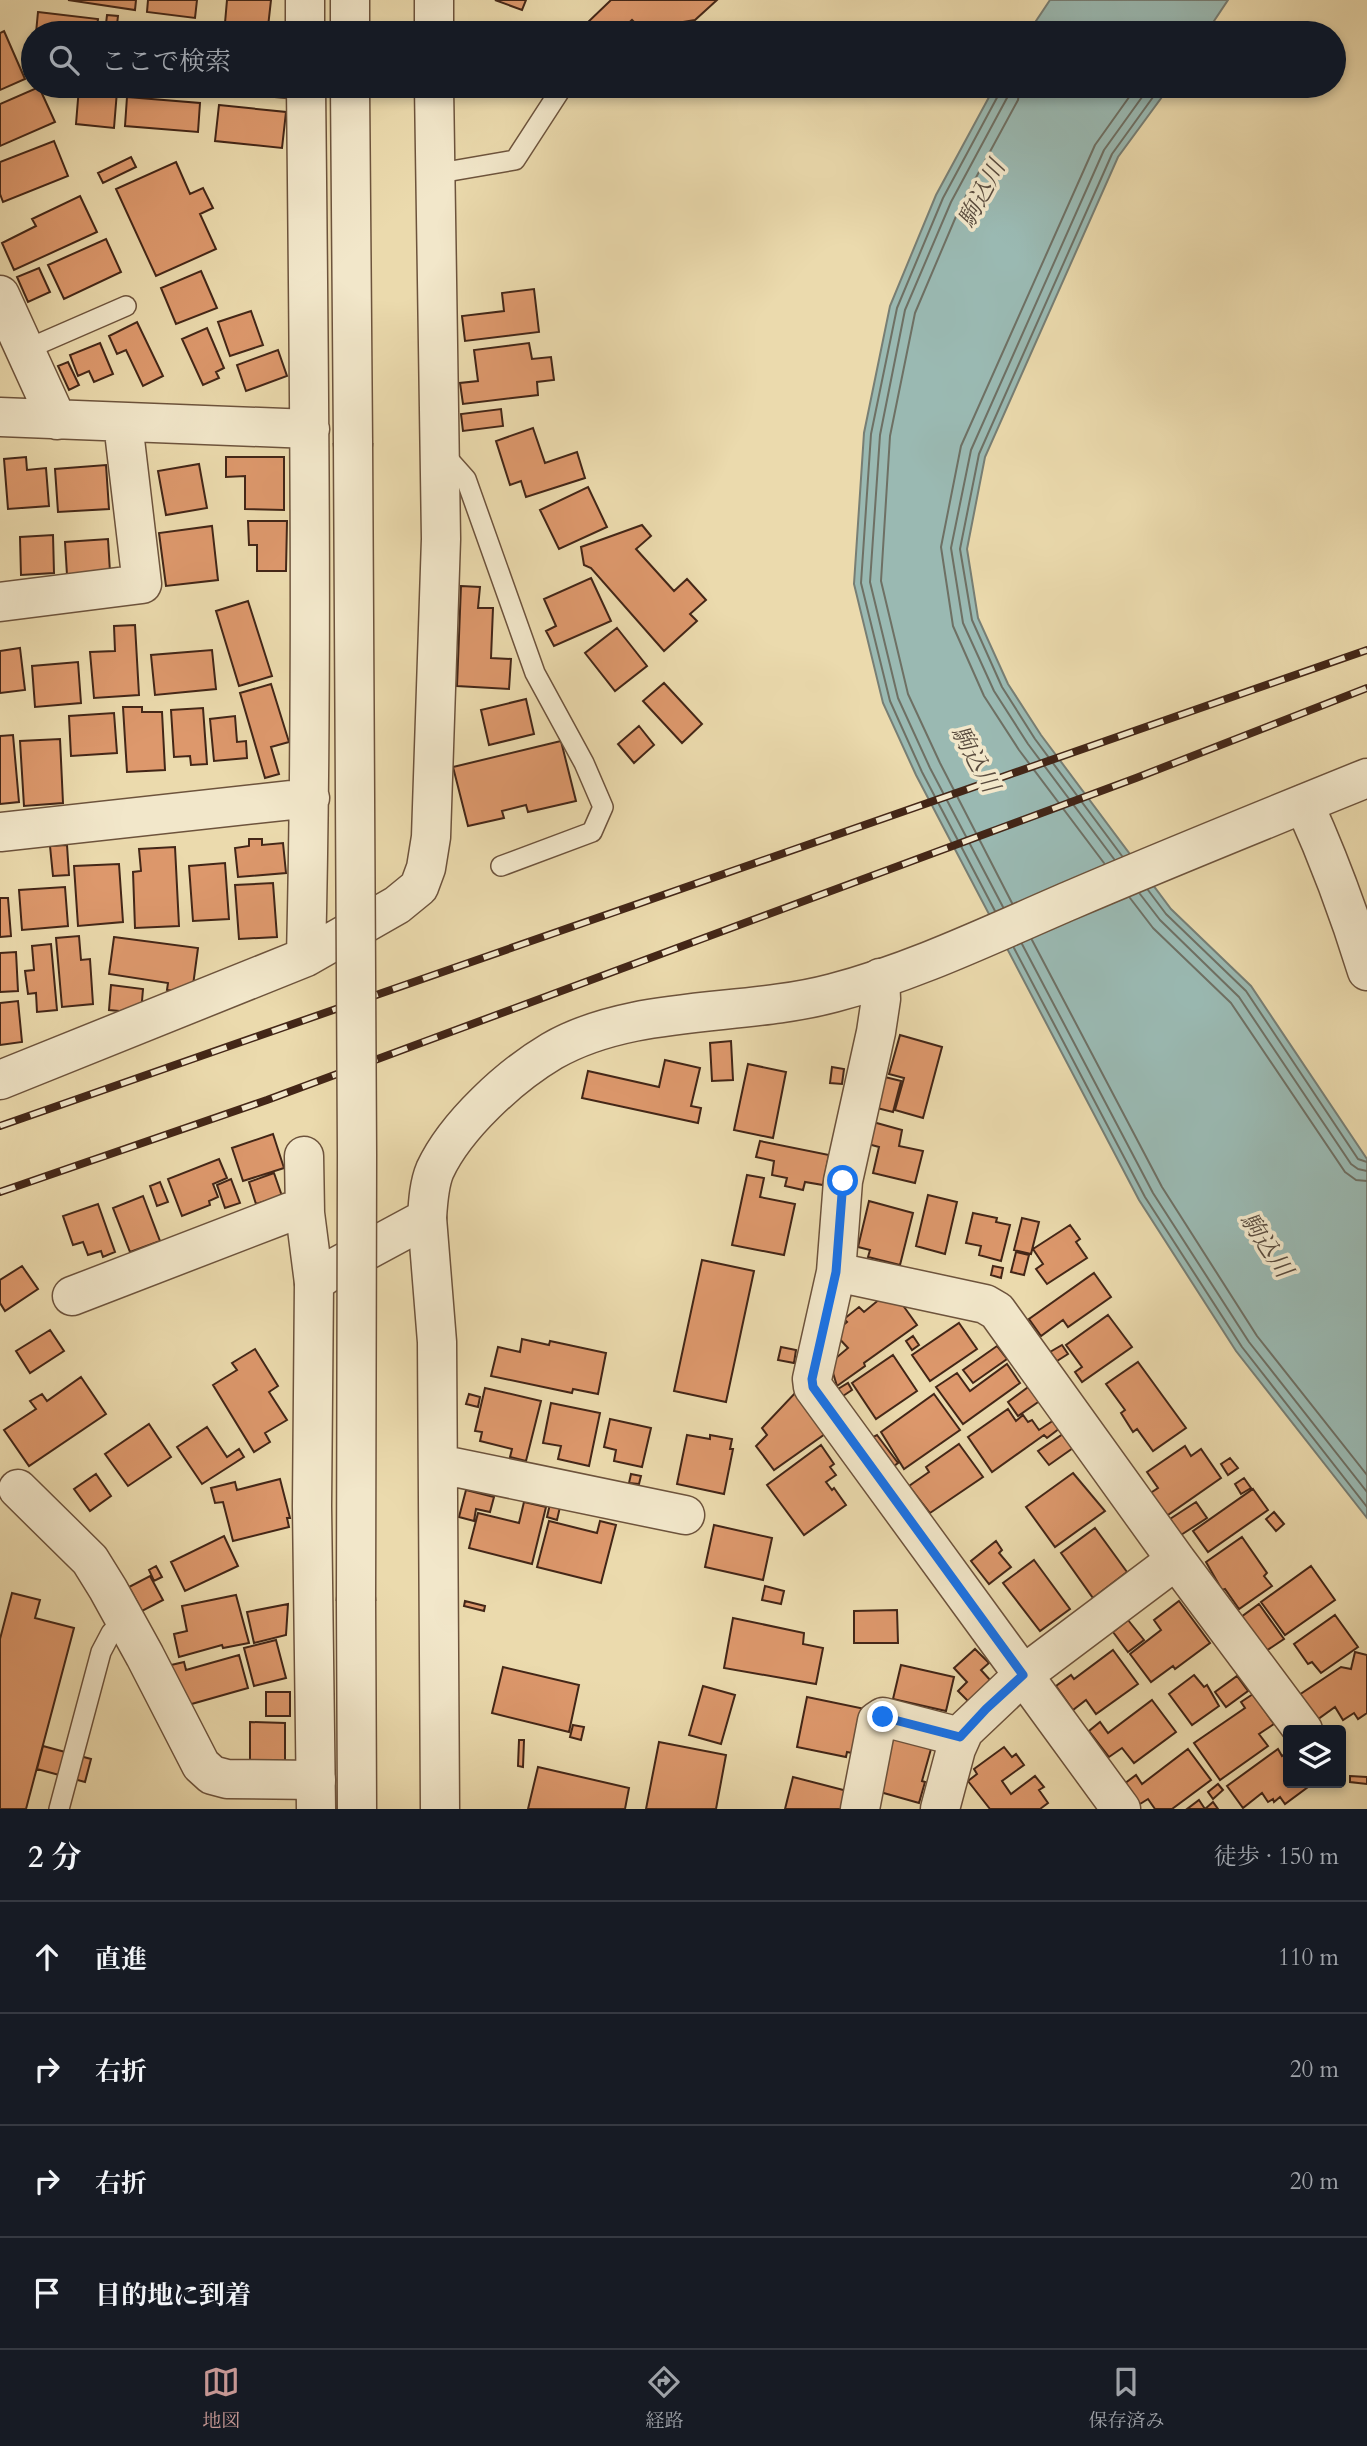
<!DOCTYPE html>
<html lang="ja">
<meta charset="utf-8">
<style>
:root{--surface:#171b24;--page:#20242c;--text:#f1f3f6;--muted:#9ea1a6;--line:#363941;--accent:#c59692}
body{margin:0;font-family:Cardo,"Noto Serif JP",serif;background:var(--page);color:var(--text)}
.controls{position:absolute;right:21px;bottom:21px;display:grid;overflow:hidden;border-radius:7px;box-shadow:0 4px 10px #0003}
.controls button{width:63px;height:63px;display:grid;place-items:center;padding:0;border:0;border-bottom:2px solid var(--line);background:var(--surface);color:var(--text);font:35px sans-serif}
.stop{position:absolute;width:21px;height:21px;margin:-16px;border:5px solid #1a73e8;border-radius:50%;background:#fff}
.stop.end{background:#1a73e8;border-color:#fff;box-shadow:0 2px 7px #0008}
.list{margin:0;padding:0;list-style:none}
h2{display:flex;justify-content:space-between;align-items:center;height:91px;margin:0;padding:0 28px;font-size:30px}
h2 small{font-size:23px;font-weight:400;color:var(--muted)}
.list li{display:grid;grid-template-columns:46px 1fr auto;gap:21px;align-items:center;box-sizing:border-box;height:112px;padding:0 28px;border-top:2px solid var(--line)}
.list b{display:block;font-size:26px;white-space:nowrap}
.list em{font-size:23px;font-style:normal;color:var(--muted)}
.icon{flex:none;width:38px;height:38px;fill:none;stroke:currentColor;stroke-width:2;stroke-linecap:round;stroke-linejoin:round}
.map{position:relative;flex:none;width:1367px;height:1809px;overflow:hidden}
.search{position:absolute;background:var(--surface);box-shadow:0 4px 10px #0003;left:21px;right:21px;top:21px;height:77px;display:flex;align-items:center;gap:18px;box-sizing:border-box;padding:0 24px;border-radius:38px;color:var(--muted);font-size:26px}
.sheet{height:539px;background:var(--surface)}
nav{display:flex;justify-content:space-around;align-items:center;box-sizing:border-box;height:98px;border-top:2px solid var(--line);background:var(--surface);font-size:19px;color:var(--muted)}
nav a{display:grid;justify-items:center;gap:4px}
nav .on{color:var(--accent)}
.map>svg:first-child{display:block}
</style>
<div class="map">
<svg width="1367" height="1809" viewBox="0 0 1367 1809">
<rect width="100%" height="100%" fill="#ebdaad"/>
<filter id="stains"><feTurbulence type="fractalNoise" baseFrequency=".00286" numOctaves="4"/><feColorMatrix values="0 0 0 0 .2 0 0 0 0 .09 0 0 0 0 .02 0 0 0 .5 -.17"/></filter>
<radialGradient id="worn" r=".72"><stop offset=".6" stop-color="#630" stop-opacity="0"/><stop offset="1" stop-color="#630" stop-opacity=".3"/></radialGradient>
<!-- water -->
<path fill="#9ab9b2" stroke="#777e74" stroke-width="2" d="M1050 0H1228L1206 33H1028Z
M995 86H1170L1118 157 985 457 967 549 978 618 1008 684 1041 735 1171 909 1251 986 1367 1159V1518L1236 1351 1139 1200 916 775 883 703 854 584 864 433 890 306 936 195Z"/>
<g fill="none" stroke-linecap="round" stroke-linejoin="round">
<!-- shore -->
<path stroke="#6e7064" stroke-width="2" d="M1122 856 1035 739 1002 687 972 620 960 549 979 454 1112 154 1161 86
M1114 859 1028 744 994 691 963 623 951 548 971 450 1104 150 1150 86
M1104 863 1019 750 984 696 953 626 941 547 961 446 1095 145 1137 86
M1148 890 1166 914 1246 991 1358 1159 1367 1162
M1140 894 1160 920 1239 997 1351 1164 1358 1169 1367 1171
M1130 898 1153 928 1231 1003 1345 1172 1356 1180 1367 1181
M1012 903 940 763 908 694 881 581 890 436 915 313 960 207 1018 100 1020 86
M1003 907 930 768 898 698 870 582 880 435 905 310 951 202 1008 96 1010 86
M995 911 922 772 890 701 861 583 871 434 897 308 943 198 1000 92 1001 86
M1032 940 1162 1187 1257 1336 1367 1475
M1022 944 1153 1193 1249 1342 1367 1492
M1014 948 1145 1197 1242 1347 1367 1507"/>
</g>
<!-- building -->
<path fill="#dd986c" stroke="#432617" stroke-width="2" d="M68 0H136L135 10Z
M148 0H197L195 18 147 12Z
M227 0H271L268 27 225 23Z
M495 0H526L522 10Z
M611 0H717L695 20 641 29 632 20 618 33H583L586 24Z
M38 12 98 19 96 33H36Z
M107 15 118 16 116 33H105Z
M124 24 170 30V33H123Z
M209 28 255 33H208Z
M4 31 25 79 0 90V33Z
M39 87 55 122 0 146V104Z
M79 87 117 91 114 128 76 124Z
M127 97 200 103 198 132 125 126Z
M219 105 286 112 282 148 215 141Z
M54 141 68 176 3 202 0 194V162Z
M131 157 136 167 103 183 98 173Z
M176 162 190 194 203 188 213 208 200 214 216 249 156 276 116 189Z
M80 196 97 232 14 270 2 243 36 226 32 219Z
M106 239 121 272 64 299 48 265Z
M39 268 50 292 28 302 17 277Z
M201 271 217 308 176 324 161 288Z
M534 289 539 332 465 341 462 316 504 311 502 293Z
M251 311 263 345 230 356 218 322Z
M137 322 163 376 143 386 126 350 117 354 109 336Z
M207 328 224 368 216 372 219 378 203 385 182 339Z
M100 343 113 374 94 382 89 371 78 376 70 355Z
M529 343 532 359 551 357 554 380 537 382 538 395 463 404 460 383 478 381 474 350Z
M278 350 287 376 246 391 237 365Z
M68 362 79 385 69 390 58 366Z
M501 409 503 426 463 431 461 414Z
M533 428 545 463 577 452 585 478 526 497 521 481 510 485 496 441Z
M26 457 27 470 46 468 49 506 8 509 4 459Z
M226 457H284V510L245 509V476L226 477Z
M199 464 207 508 166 515 158 471Z
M106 465 109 509 58 512 55 469Z
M588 487 607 527 559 549 540 510Z
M248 521H287L286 571H257V545H249Z
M642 525 651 536 636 549 674 591 687 579 706 600 690 614 697 621 664 651 591 568 584 565 581 547Z
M212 526 218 580 166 586 159 533Z
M53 535 54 573 21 575 20 537Z
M108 539 110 572 67 575 65 542Z
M591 578 611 621 554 646 546 631 556 626 544 599Z
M461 586 480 587 478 608H493L491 658 511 659 509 689 457 686Z
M248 601 272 676 239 686 216 611Z
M135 625 139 695 94 698 90 652 115 651 114 626Z
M617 628 647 666 615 691 585 653Z
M20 648 25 690 0 693V651Z
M212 650 216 689 155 695 151 655Z
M78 662 81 703 35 707 32 666Z
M664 683 702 724 682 743 643 701Z
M271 684 289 742 271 747 279 774 265 778 240 693Z
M526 699 534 734 489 745 481 710Z
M123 707H142V712H162L165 770 127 772Z
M203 708 207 764 191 765 190 756 174 757 171 710Z
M114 713 117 753 71 756 69 716Z
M235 716 237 742 246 741 247 758 214 761 210 719Z
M639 726 654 745 634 763 618 744Z
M13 735 19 802 0 804V736Z
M60 739 63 803 24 806 20 741Z
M561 741 576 801 528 812 526 805 502 811 504 818 468 826 453 767Z
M249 839H262V845L283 843 286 873 238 877 235 848 249 846Z
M67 845 69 875 53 876 50 846Z
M175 847 179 926 135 928 133 872 141 871 139 849Z
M225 863 229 919 193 921 189 866Z
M119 864 123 922 78 926 74 866Z
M273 883 277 937 239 939 235 885Z
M65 887 68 926 22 930 19 890Z
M0 898H8L11 936 0 937Z
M79 936 81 960 90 959 93 1004 62 1007 56 938Z
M114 937 198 948 192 993 167 990 168 983 109 974Z
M51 944 57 1010 37 1012 36 993 28 994 25 971 34 970 32 946Z
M16 952 18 991 0 992V953Z
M111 985 143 989 141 1013 109 1010Z
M18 1001 22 1042 0 1045V1003Z
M900 1035 942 1047 923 1118 895 1110 904 1078 889 1074Z
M731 1041 733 1080 712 1081 710 1043Z
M665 1060 700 1068 691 1106 701 1108 698 1123 582 1098 588 1071 659 1087Z
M748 1064 786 1072 773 1138 734 1130Z
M832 1067 844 1069 842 1084 830 1083Z
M885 1077 901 1081 893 1112 877 1108Z
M873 1122 902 1130 899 1146 923 1151 915 1183 873 1173 879 1147 868 1144Z
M273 1134 284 1168 243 1181 232 1148Z
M760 1141 829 1155 823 1185 805 1182 803 1190 785 1186 787 1178 772 1175 774 1161 756 1157Z
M219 1159 227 1178 213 1184 218 1197 209 1201 210 1205 182 1216 168 1179Z
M274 1173 282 1196 256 1204 249 1182Z
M747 1175 764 1178 760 1197 795 1204 784 1255 732 1245Z
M231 1179 240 1203 225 1208 217 1185Z
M160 1182 168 1202 157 1206 150 1186Z
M928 1195 957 1202 945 1254 916 1246Z
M143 1196 160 1241 130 1252 113 1208Z
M869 1201 913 1213 900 1265 868 1257 870 1250 858 1247Z
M98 1204 115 1252 103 1257 101 1251 88 1255 83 1242 73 1245 63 1216Z
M973 1213 997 1218 996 1222 1010 1225 1001 1261 979 1255 981 1246 966 1243Z
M1022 1218 1039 1222 1031 1254 1014 1250Z
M1070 1225 1080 1239 1076 1242 1087 1258 1047 1284 1036 1269 1043 1264 1033 1249Z
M1016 1252 1029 1255 1024 1275 1011 1272Z
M702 1260 754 1271 726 1402 674 1391Z
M22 1266 38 1289 5 1311 0 1303V1280Z
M993 1266 1003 1268 1001 1278 991 1275Z
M1094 1273 1111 1297 1068 1327 1063 1320 1041 1336 1029 1319Z
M881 1298 902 1304 917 1325 864 1363 865 1366 837 1386 830 1363 848 1348 834 1333 847 1322 844 1319 859 1307 864 1312Z
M1108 1315 1132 1347 1082 1382 1075 1372 1082 1367 1066 1345Z
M959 1323 977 1349 930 1381 912 1355Z
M50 1330 64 1351 30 1373 16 1351Z
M913 1336 919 1345 912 1350 906 1341Z
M522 1339 549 1345 550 1341 606 1353 598 1394 573 1389 572 1393 491 1376 498 1347 520 1352Z
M1062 1345 1068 1354 1057 1361 1050 1352Z
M997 1346 1007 1359 973 1383 963 1370Z
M781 1347 796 1350 794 1363 778 1360Z
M255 1349 278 1386 269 1392 287 1420 265 1433 270 1442 254 1452 213 1385 237 1370 232 1363Z
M893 1355 917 1391 876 1419 852 1383Z
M1138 1362 1186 1428 1153 1451 1137 1429 1133 1432 1121 1413 1125 1410 1106 1384Z
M1007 1364 1020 1383 963 1424 936 1387 957 1373 970 1391Z
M81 1377 106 1414 29 1466 4 1430 36 1409 30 1401 42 1394 47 1401Z
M848 1383 852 1390 843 1396 838 1389Z
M1031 1385 1041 1400 1018 1416 1008 1402Z
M485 1388 541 1401 526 1461 510 1457 512 1449 480 1441 482 1432 475 1431Z
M796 1392 825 1434 774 1470 756 1446 767 1435 762 1428Z
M469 1394 480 1397 478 1407 466 1404Z
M934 1394 960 1430 904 1469 881 1432Z
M551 1403 600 1413 589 1466 558 1459 561 1446 543 1443Z
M1008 1409 1016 1421 1023 1415 1028 1422 1032 1420 1039 1430 1054 1420 1060 1428 1047 1438 1044 1435 992 1472 968 1437Z
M610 1419 651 1428 642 1467 614 1461 616 1450 604 1447Z
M149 1424 171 1457 128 1486 105 1454Z
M207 1427 227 1457 239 1449 244 1457 202 1484 177 1447Z
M1063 1434 1073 1448 1049 1465 1038 1451Z
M687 1435 710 1439V1435L732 1439 730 1449H733L724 1494 677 1484Z
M877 1435 898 1463 894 1466 873 1437Z
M959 1444 983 1477 930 1513 909 1486 929 1472 926 1467Z
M821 1445 834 1464 830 1467 836 1475 826 1482 832 1490 834 1488 846 1505 804 1535 767 1485Z
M1185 1446 1191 1456 1201 1449 1221 1478 1165 1517 1149 1494 1158 1488 1147 1472Z
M1230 1458 1238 1468 1228 1475 1221 1464Z
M1073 1473 1105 1511 1055 1547 1026 1507Z
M96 1474 111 1496 90 1511 74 1489Z
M631 1474 641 1476 639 1484 629 1483Z
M1244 1478 1251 1488 1241 1494 1235 1484Z
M280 1479 290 1518H287L289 1527 233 1541 223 1502 215 1503 211 1488 235 1482 237 1490Z
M1253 1489 1268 1510 1208 1552 1193 1531Z
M466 1490 494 1497 490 1512 476 1509 474 1521 459 1517Z
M524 1502 546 1507 532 1564 469 1548 478 1513 519 1523Z
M1196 1502 1207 1518 1181 1535 1170 1519Z
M550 1504 560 1507 557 1520 547 1517Z
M1274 1512 1284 1524 1276 1531 1266 1519Z
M549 1521 597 1533 600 1521 616 1525 601 1583 537 1567Z
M714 1525 772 1538 763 1580 705 1567Z
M1095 1528 1127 1572 1093 1598 1061 1553Z
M224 1536 238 1566 185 1591 171 1562Z
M1242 1537 1267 1573 1264 1576 1272 1586 1239 1609 1225 1589 1222 1590 1206 1562Z
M996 1541 1002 1550 999 1553 1011 1567 989 1584 971 1561Z
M1034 1560 1070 1609 1040 1631 1003 1583Z
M156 1566 162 1577 154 1581 149 1570Z
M1311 1566 1335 1600 1285 1635 1261 1602Z
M150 1576 163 1600 142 1611 129 1587Z
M765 1586 784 1591 781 1604 762 1600Z
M12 1593 40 1600 35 1618 74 1628 26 1809H0V1639Z
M236 1595 249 1643 223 1648 222 1645 179 1657 174 1634 187 1631 182 1606Z
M465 1601 485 1606 484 1611 464 1606Z
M1179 1601 1210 1643 1175 1669 1173 1666 1151 1682 1130 1654 1161 1630 1154 1620Z
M288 1604 286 1635 254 1643 247 1612Z
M1259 1604 1284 1639 1266 1651 1241 1617Z
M897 1610 898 1643H854V1611Z
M1335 1615 1358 1647 1321 1673 1312 1662 1308 1664 1294 1644Z
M733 1618 804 1633 803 1644 823 1648 816 1684 724 1668Z
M1128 1620 1144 1640 1128 1652 1113 1632Z
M276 1640 286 1678 254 1686 244 1648Z
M975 1649 989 1663 981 1670 991 1681 969 1702 958 1691 967 1682 954 1668Z
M1113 1650 1138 1684 1096 1714 1086 1700 1073 1710 1056 1686 1071 1675 1074 1679Z
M1355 1652 1367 1655V1713L1358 1719 1354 1713 1343 1720 1335 1707 1314 1722 1296 1697 1341 1667 1351 1669Z
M239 1655 248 1688 188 1705 167 1666 184 1662 186 1670Z
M901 1665 954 1677 946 1711 893 1699Z
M503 1667 579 1685 569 1732 492 1713Z
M1194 1675 1204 1687 1207 1685 1219 1706 1192 1725 1169 1694Z
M1237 1676 1248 1691 1226 1707 1215 1692Z
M703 1686 735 1695 721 1744 689 1735Z
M266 1692H290V1716H266Z
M1253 1694 1274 1724 1259 1734 1268 1746 1220 1780 1194 1743 1245 1708 1241 1702Z
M807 1697 865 1709 861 1755 847 1752 846 1757 797 1747Z
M1152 1700 1176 1732 1134 1763 1122 1748 1109 1757 1089 1731 1100 1722 1108 1733Z
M250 1722 285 1723V1764L250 1763Z
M573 1725 584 1727 581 1740 570 1737Z
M889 1737 931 1749 922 1781 925 1782 919 1803 873 1790Z
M519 1740H524L523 1767 518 1766Z
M659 1742 726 1755 716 1809H646Z
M43 1746 91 1759 85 1782 37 1769Z
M1004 1747 1012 1757 1016 1754 1024 1765 1002 1781 1011 1794 1035 1776 1044 1787 1039 1790 1048 1803 1040 1809H990L968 1781 977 1774 974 1769Z
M1188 1749 1211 1780 1172 1809H1155L1148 1799 1140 1804 1124 1784 1136 1775 1142 1784Z
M1278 1749 1282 1756 1288 1752V1783H1305L1308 1787 1285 1804 1280 1797 1274 1802 1273 1799 1268 1802 1262 1793 1243 1808 1227 1786Z
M538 1767 629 1788 625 1809H528Z
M1350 1776 1367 1777V1784L1350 1782Z
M793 1777 855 1793 851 1809H785Z
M1218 1784 1223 1790 1213 1799 1208 1792Z
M1199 1800 1205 1809 1213 1802 1218 1809H1187Z"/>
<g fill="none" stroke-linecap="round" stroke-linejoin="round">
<!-- service casing -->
<g stroke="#6d533c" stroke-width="22">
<path id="service" d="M265 86 306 90
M434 174 515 160 563 86
M25 350 126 306
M442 452 466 479 535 673 584 763 603 807 592 832 501 866
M59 1809 101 1652 111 1633 124 1619"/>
</g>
<!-- minor casing -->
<g stroke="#6d533c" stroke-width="41">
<path id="minor" d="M305 0V33
M434 0V33
M306 86C309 376 313 666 306 957
M0 295 57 420
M0 417 310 429
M0 602 142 584 123 423
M1304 804C1329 859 1349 913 1367 971
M0 832 310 798
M880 978 881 999 876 1032 843 1181 836 1272 812 1379 813 1387 1121 1809
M0 1080 306 957 397 905 419 887 426 868 431 837 441 539 434 86
M304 1156 305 1213 314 1283
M427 1218 437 1342 440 1809
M836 1272 985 1304 997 1311 1176 1560 1303 1730
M72 1296 290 1212 305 1213
M439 1464 685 1515
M18 1489 90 1560 108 1589 145 1656 201 1765 212 1775 227 1779 316 1780
M860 1809 877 1721 883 1717 960 1737
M940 1809 956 1749 964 1731 1023 1675 1176 1560"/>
</g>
<!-- tertiary casing -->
<g stroke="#6d533c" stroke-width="41">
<path id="tertiary" d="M350 0V33
M350 86 353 443
M356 1601 357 1809
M316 1809 312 1506 314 1283 336 1267 427 1218C428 1202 429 1184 435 1170 456 1125 510 1076 552 1051 634 1004 743 1017 833 993 914 972 994 933 1071 900 1169 858 1268 818 1367 778"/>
</g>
<!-- service -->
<use href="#service" stroke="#f2e7ca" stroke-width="19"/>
<!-- minor -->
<use href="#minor" stroke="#f2e7ca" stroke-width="38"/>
<!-- tertiary -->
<use href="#tertiary" stroke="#f2e7ca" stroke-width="38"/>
<!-- rail casing -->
<g stroke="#432617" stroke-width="8">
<path id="rail" d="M0 1126 1367 650
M0 1192 267 1100 1136 778 1367 688"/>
</g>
<!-- rail -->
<use href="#rail" stroke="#f2e7ca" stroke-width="5" stroke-dasharray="16" stroke-linecap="butt"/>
<!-- tertiary-bridge casing -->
<g stroke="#6d533c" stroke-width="41" stroke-linecap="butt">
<path id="tertiary-bridge" d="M353 443 357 1154 356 1601"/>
</g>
<!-- tertiary-bridge -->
<use href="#tertiary-bridge" stroke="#f2e7ca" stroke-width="38"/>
</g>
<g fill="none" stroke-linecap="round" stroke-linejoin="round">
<!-- route -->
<path stroke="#1a73e8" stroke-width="9" d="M843 1181 836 1272 812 1379 813 1387 1023 1675 986 1709 960 1737 883 1717"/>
</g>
<g text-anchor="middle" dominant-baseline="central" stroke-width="7" stroke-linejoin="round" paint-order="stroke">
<!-- water labels -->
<g font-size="24" font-style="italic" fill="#594b3e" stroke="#f2e7ca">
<text transform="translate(982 194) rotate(-62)">駒込川</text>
<text transform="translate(975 759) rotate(61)">駒込川</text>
<text transform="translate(1266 1245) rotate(56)">駒込川</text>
</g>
</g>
<rect width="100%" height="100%" filter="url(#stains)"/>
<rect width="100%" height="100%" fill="url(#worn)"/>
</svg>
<div class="controls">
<button><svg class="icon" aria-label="layers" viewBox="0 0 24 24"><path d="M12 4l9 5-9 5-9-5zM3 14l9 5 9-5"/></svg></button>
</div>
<div class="stop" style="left:843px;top:1181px"></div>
<div class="stop end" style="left:883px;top:1717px"></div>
<div class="search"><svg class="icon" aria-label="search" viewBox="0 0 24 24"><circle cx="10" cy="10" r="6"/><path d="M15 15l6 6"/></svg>ここで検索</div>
</div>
<section class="sheet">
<h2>2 分<small>徒歩 · 150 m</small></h2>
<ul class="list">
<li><svg class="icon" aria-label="ahead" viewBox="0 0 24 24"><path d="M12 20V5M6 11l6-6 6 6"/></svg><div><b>直進</b></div><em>110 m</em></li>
<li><svg class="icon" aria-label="right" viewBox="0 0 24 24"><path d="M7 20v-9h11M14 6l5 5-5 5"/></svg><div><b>右折</b></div><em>20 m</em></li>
<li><svg class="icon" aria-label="right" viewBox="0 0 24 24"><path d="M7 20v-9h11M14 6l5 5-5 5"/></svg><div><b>右折</b></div><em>20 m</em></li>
<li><svg class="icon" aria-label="arrive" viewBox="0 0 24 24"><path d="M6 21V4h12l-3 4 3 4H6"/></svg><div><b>目的地に到着</b></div></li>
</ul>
</section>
<nav>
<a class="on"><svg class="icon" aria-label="map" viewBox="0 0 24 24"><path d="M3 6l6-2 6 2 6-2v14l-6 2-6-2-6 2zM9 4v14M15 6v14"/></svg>地図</a>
<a><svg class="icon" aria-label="directions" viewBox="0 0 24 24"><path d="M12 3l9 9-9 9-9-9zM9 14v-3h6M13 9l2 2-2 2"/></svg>経路</a>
<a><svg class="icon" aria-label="saved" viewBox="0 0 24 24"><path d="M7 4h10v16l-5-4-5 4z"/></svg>保存済み</a>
</nav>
